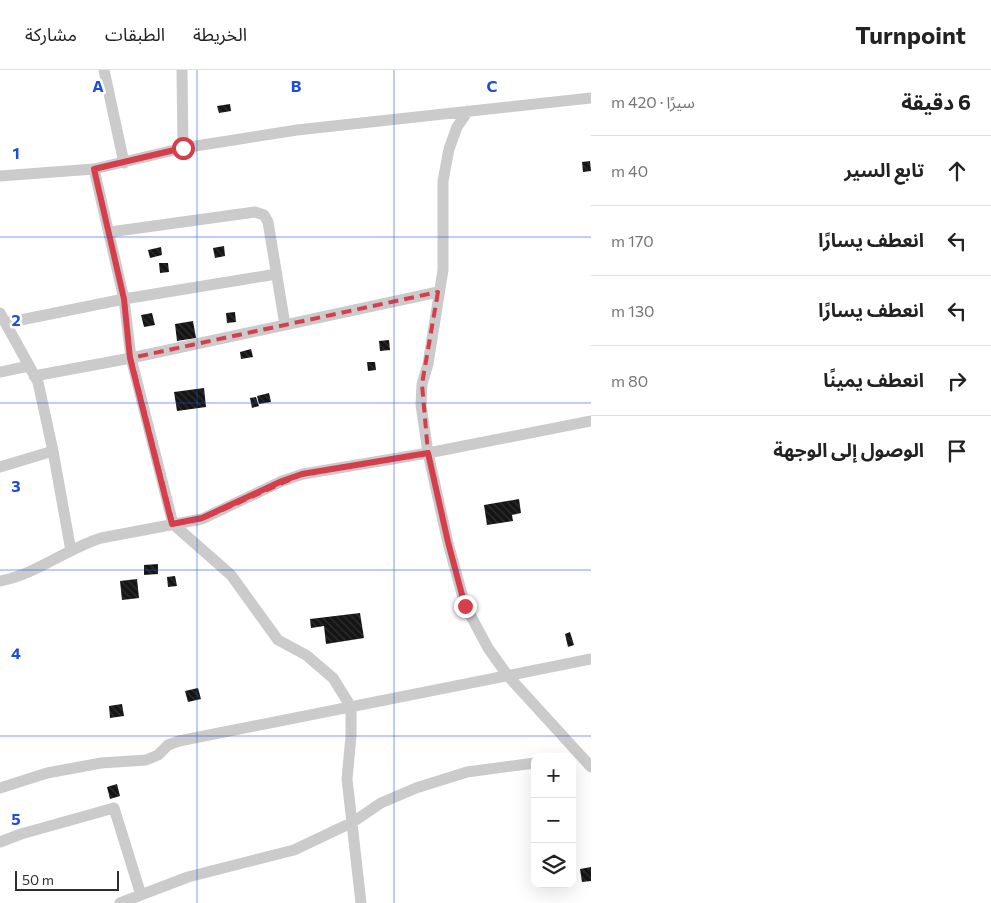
<!DOCTYPE html>
<html lang="ar">
<meta charset="utf-8">
<style>
:root{--surface:#fff;--page:#f6f6f6;--text:#222;--muted:#767676;--line:#e0e0e0}
body{margin:0;font-family:Commissioner,"Noto Sans Arabic",sans-serif;background:var(--page);color:var(--text);direction:rtl}
.controls{position:absolute;right:15px;bottom:15px;display:grid;overflow:hidden;border-radius:10px;box-shadow:0 5px 20px #0002}
.controls button{width:45px;height:45px;display:grid;place-items:center;padding:0;border:0;border-bottom:1px solid var(--line);background:var(--surface);color:var(--text);font:25px sans-serif}
.scale{position:absolute;left:15px;bottom:12px;width:104px;box-sizing:border-box;padding-left:5px;border:2px solid #2e2e2e;border-top:0;font-size:14px;line-height:18px;white-space:nowrap;color:#2e2e2e;-webkit-text-stroke:4px #fff;paint-order:stroke}
.stop{position:absolute;width:15px;height:15px;margin:-11px;border:4px solid #d73e4b;border-radius:50%;background:#fff}
.stop.end{background:#d73e4b;border-color:#fff;box-shadow:0 1px 5px #0008}
.list{margin:0;padding:0;list-style:none}
h2{display:flex;justify-content:space-between;align-items:center;height:65px;margin:0;padding:0 20px;font-size:21px}
h2 small{font-size:16px;font-weight:400;color:var(--muted)}
.list li{display:grid;grid-template-columns:32px 1fr auto;gap:15px;align-items:center;box-sizing:border-box;height:70px;padding:0 20px;border-top:1px solid var(--line)}
.list b{display:block;font-size:19px;white-space:nowrap}
.list em{font-size:16px;font-style:normal;color:var(--muted)}
.icon{flex:none;width:28px;height:28px;fill:none;stroke:currentColor;stroke-width:2;stroke-linecap:round;stroke-linejoin:round}
.map{position:relative;flex:none;width:591px;height:833px;overflow:hidden;direction:ltr}
header{display:flex;align-items:center;gap:30px;box-sizing:border-box;height:70px;padding:0 25px;background:var(--surface);border-bottom:1px solid var(--line)}
header strong{font-size:24px}
nav{display:flex;gap:28px;margin-inline-start:auto;font-size:18px}
main{display:flex}
aside{flex:1;background:var(--surface)}
.map>svg:first-child{display:block}
</style>
<header>
<strong>Turnpoint</strong>
<nav><a>الخريطة</a><a>الطبقات</a><a>مشاركة</a></nav>
</header>
<main>
<aside>
<h2>6 دقيقة<small>سيرًا · 420 m</small></h2>
<ul class="list">
<li><svg class="icon" aria-label="ahead" viewBox="0 0 24 24"><path d="M12 20V5M6 11l6-6 6 6"/></svg><div><b>تابع السير</b></div><em>40 m</em></li>
<li><svg class="icon" aria-label="left" viewBox="0 0 24 24"><path d="M17 20v-9H6M10 6l-5 5 5 5"/></svg><div><b>انعطف يسارًا</b></div><em>170 m</em></li>
<li><svg class="icon" aria-label="left" viewBox="0 0 24 24"><path d="M17 20v-9H6M10 6l-5 5 5 5"/></svg><div><b>انعطف يسارًا</b></div><em>130 m</em></li>
<li><svg class="icon" aria-label="right" viewBox="0 0 24 24"><path d="M7 20v-9h11M14 6l5 5-5 5"/></svg><div><b>انعطف يمينًا</b></div><em>80 m</em></li>
<li><svg class="icon" aria-label="arrive" viewBox="0 0 24 24"><path d="M6 21V4h12l-3 4 3 4H6"/></svg><div><b>الوصول إلى الوجهة</b></div></li>
</ul>
</aside>
<div class="map">
<svg width="591" height="833" viewBox="0 0 591 833">
<defs>
<pattern id="building-back-hatch" width="6" height="6" patternUnits="userSpaceOnUse" patternTransform="scale(1.25)"><rect width="6" height="6" fill="#151515"/><path d="M-1 5l2 2M0 0l6 6M5-1l2 2" fill="none" stroke="#2f2f2f"/></pattern>
</defs>
<rect width="100%" height="100%" fill="#fff"/>
<!-- building -->
<path fill="url(#building-back-hatch)" d="M230 34 231 41 219 43 217 36Z
M590 91 591 101 583 102 582 92Z
M224 176 225 186 215 188 213 178Z
M161 177 162 185 150 188 148 180Z
M159 193H168L169 202 160 203Z
M235 242 236 252 227 253 226 243Z
M152 243 155 255 144 257 141 245Z
M193 251 196 268 177 271 175 254Z
M389 270 390 280 380 281 379 271Z
M251 279 253 287 241 289 240 282Z
M367 292H375L376 300 368 301Z
M204 318 206 337 177 341 174 322Z
M269 323 271 332 259 334 257 326Z
M256 327 259 336 252 338 250 328Z
M519 429 521 443 512 445 513 451 487 455 484 435Z
M158 494V504L144 505V495Z
M175 506 177 516 168 517 167 507Z
M137 509 139 528 122 530 120 511Z
M360 543 364 568 326 574 324 556 311 558 310 549Z
M570 562 574 575 568 577 565 564Z
M198 618 201 629 188 632 185 621Z
M122 634 124 646 110 648 109 636Z
M117 714 120 726 110 729 107 717Z
M591 797V811L582 812 580 799Z"/>
<g fill="none" stroke-linecap="round" stroke-linejoin="round">
<!-- street -->
<path stroke="#cbcbcb" stroke-width="11" d="M104 0 124 93
M182 0 183 78
M468 41 457 57 449 79 443 111V200L428 294 422 314 421 335 428 383 448 473 465 535 488 578 508 606 591 697
M94 99 124 229 131 288 173 454 231 505 278 570 306 585 333 608 351 637V666L347 709 361 833
M0 106 94 99 183 78 297 60 591 28
M110 162 255 142 264 145 268 152 285 255
M0 243 38 312 53 381 71 481
M6 253 124 229 277 204
M0 302 29 296
M34 306 131 288 438 222
M0 397 53 381
M0 511C37 504 66 479 101 468L202 449 282 411 303 404 428 383 591 351
M0 718 47 703 101 693 146 690 158 685 168 675 179 671 591 589
M0 772 21 764 114 738 141 825
M120 833 188 807 294 780 353 752 381 733 416 718 467 702 535 693"/>
</g>
<g fill="none" stroke-linecap="round" stroke-linejoin="round">
<!-- route -->
<path stroke="#d73e4b" stroke-width="6" d="M183 78 94 99 124 229 130 288 172 454 202 448 282 411 302 404 428 383 448 472 465 536"/>
</g>
<!-- marked area -->
<path fill="none" stroke="#d73e4b" stroke-width="4" stroke-dasharray="10 6" stroke-linejoin="round" d="M438 222 422 314 428 383 303 404 202 449 173 454 131 288Z"/>
<!-- grid -->
<path fill="none" stroke="#1d4ed8" stroke-width="1" stroke-opacity="0.55" d="M197 0V833M394 0V833M0 167H591M0 333H591M0 500H591M0 666H591"/>
<g font-size="16" text-anchor="middle" font-weight="bold" fill="#1d4ed8" stroke="#fff" stroke-width="5" stroke-linejoin="round" paint-order="stroke">
<text x="98" y="22">A</text>
<text x="296" y="22">B</text>
<text x="492" y="22">C</text>
<text x="16" y="89">1</text>
<text x="16" y="256">2</text>
<text x="16" y="422">3</text>
<text x="16" y="589">4</text>
<text x="16" y="755">5</text>
</g>
</svg>
<div class="controls">
<button>+</button>
<button>−</button>
<button><svg class="icon" aria-label="layers" viewBox="0 0 24 24"><path d="M12 4l9 5-9 5-9-5zM3 14l9 5 9-5"/></svg></button>
</div>
<div class="scale">50 m</div>
<div class="stop" style="left:183px;top:78px"></div>
<div class="stop end" style="left:465px;top:536px"></div>
</div>
</main>
